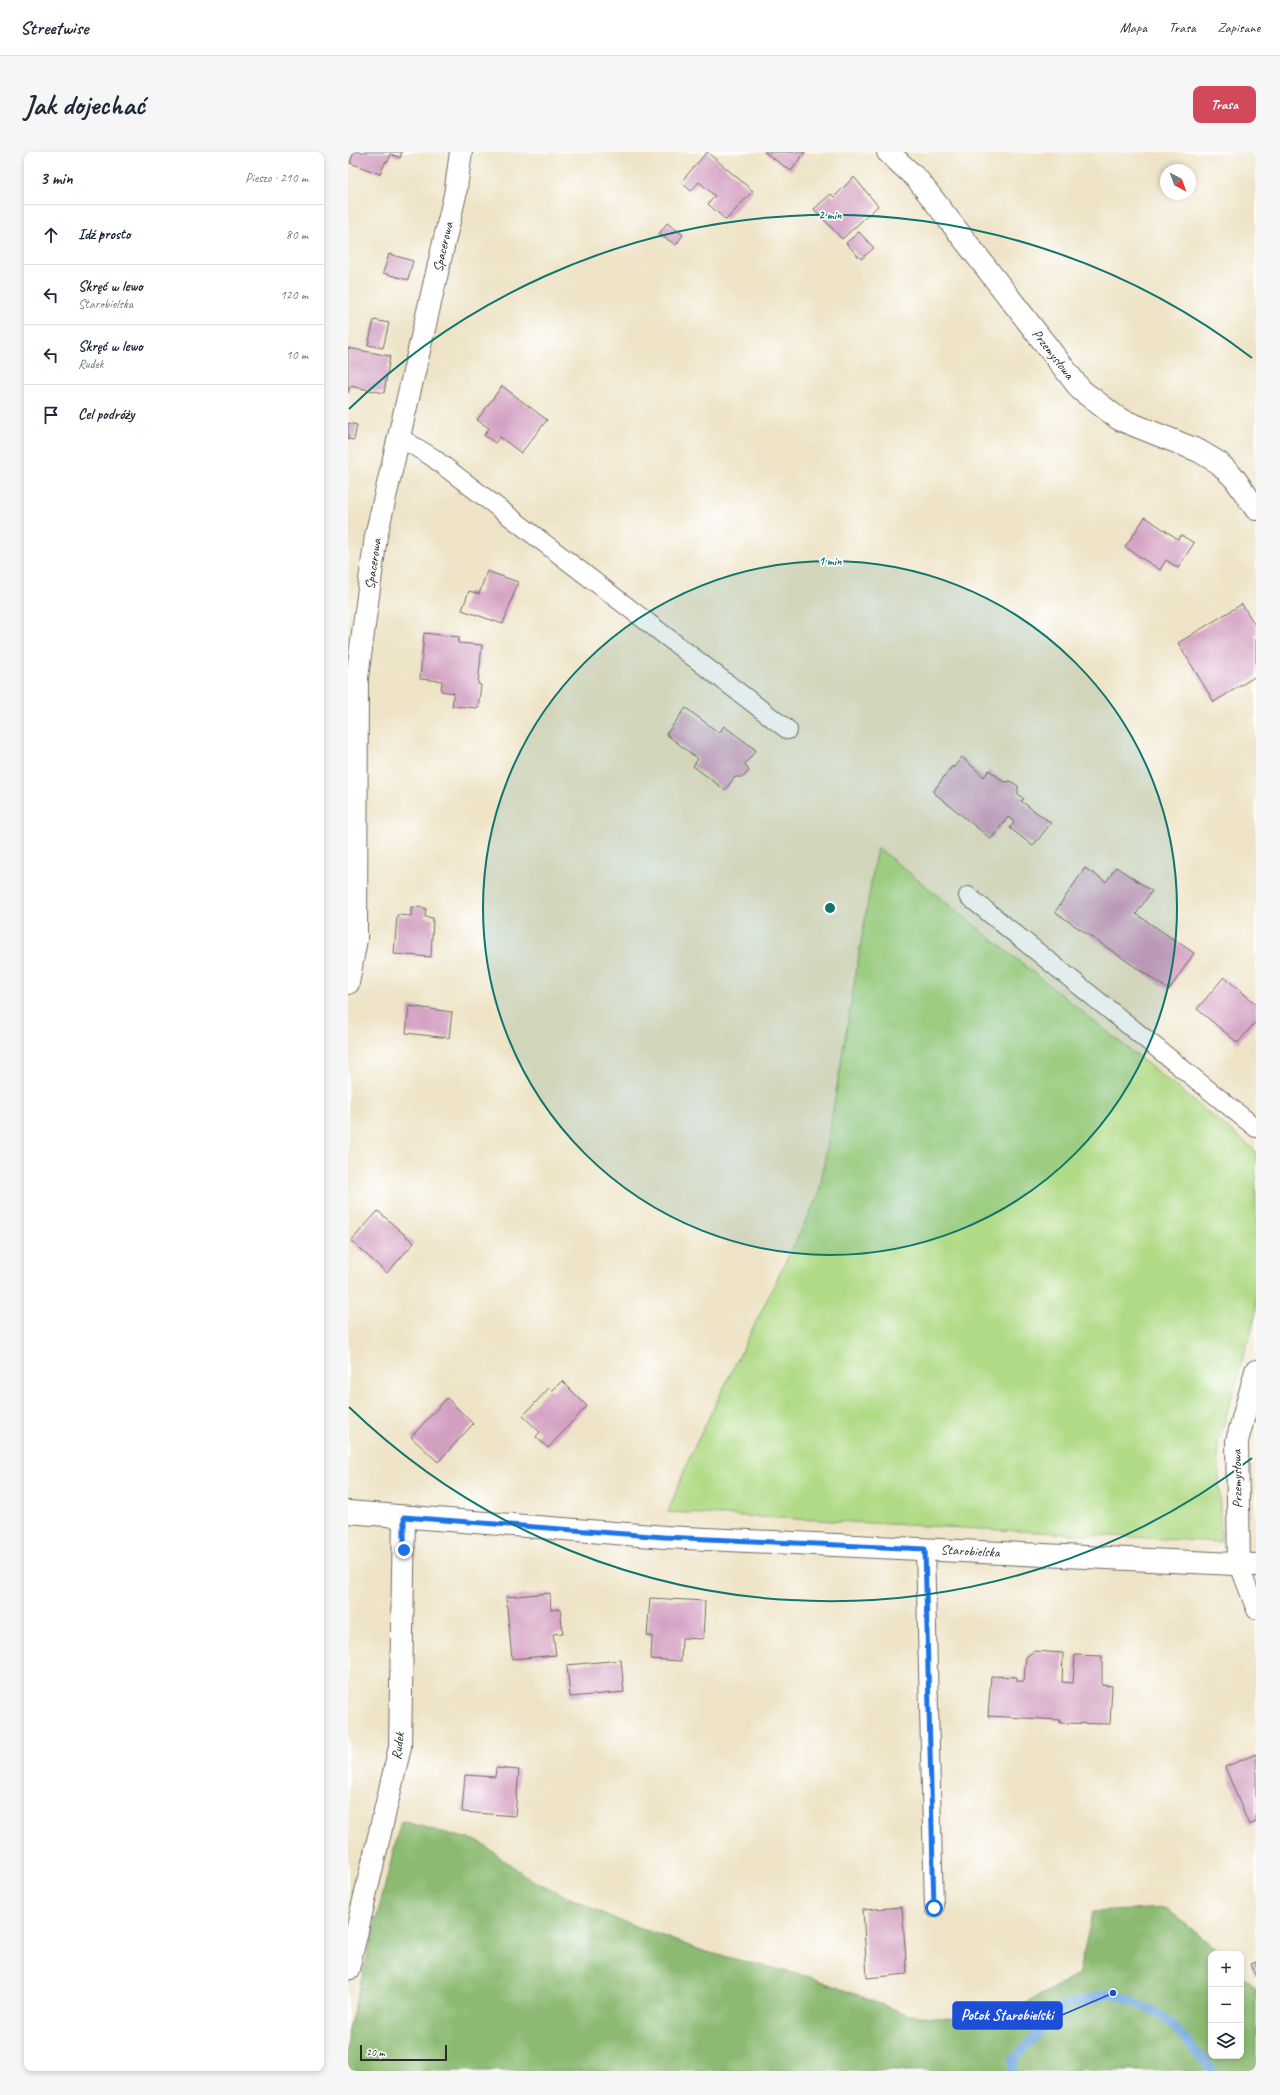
<!DOCTYPE html>
<html lang="pl">
<meta charset="utf-8">
<style>
:root{--surface:#fff;--page:#f6f6f7;--text:#1f2937;--muted:#747a83;--line:#e0e1e3;--accent:#d1495b}
body{margin:0;font-family:Caveat,sans-serif;background:var(--page);color:var(--text)}
.controls{position:absolute;right:12px;bottom:12px;display:grid;overflow:hidden;border-radius:8px;box-shadow:0 2px 6px #0003}
.controls button{width:36px;height:36px;display:grid;place-items:center;padding:0;border:0;border-bottom:1px solid var(--line);background:var(--surface);color:var(--text);font:20px sans-serif}
.compass{position:absolute;left:812px;top:12px;width:36px;height:36px;border-radius:50%;background:var(--surface);box-shadow:0 2px 6px #0003;rotate:139deg}
.scale{position:absolute;left:12px;bottom:10px;width:87px;box-sizing:border-box;padding-left:4px;border:2px solid #2b2b2b;border-top:0;font-size:11px;line-height:14px;white-space:nowrap;color:#2b2b2b;-webkit-text-stroke:3px #fff;paint-order:stroke}
.stop{position:absolute;width:12px;height:12px;margin:-9px;border:3px solid #1a73e8;border-radius:50%;background:#fff}
.stop.end{background:#1a73e8;border-color:#fff;box-shadow:0 1px 4px #0008}
.list{margin:0;padding:0;list-style:none}
h2{display:flex;justify-content:space-between;align-items:center;height:52px;margin:0;padding:0 16px;font-size:17px}
h2 small{font-size:13px;font-weight:400;color:var(--muted)}
.list li{display:grid;grid-template-columns:26px 1fr auto;gap:12px;align-items:center;box-sizing:border-box;height:60px;padding:0 16px;border-top:1px solid var(--line)}
.list b{display:block;font-size:15px;white-space:nowrap}
.list p{margin:0;font-size:13px;white-space:nowrap;color:var(--muted)}
.list em{font-size:13px;font-style:normal;color:var(--muted)}
.icon{flex:none;width:22px;height:22px;fill:none;stroke:currentColor;stroke-width:2;stroke-linecap:round;stroke-linejoin:round}
.map{position:relative;flex:none;width:908px;height:1919px;overflow:hidden;border-radius:8px}
header{display:flex;align-items:center;gap:24px;box-sizing:border-box;height:56px;padding:0 20px;background:var(--surface);border-bottom:1px solid var(--line)}
header strong{font-size:19px}
nav{display:flex;gap:22px;margin-inline-start:auto;font-size:14px}
.intro{display:flex;align-items:center;justify-content:space-between;box-sizing:border-box;height:96px;padding:0 24px}
h1{margin:0;font-size:28px}
.button{padding:10px 18px;border-radius:8px;background:var(--accent);color:#fff;font-size:14px;font-weight:700}
main{display:flex;gap:24px;padding:0 24px}
aside{flex:1;background:var(--surface);border-radius:8px;box-shadow:0 2px 6px #0003}
.map>svg:first-child{display:block}
</style>
<header>
<strong>Streetwise</strong>
<nav><a>Mapa</a><a>Trasa</a><a>Zapisane</a></nav>
</header>
<div class="intro"><h1>Jak dojechać</h1><a class="button">Trasa</a></div>
<main>
<aside>
<h2>3 min<small>Pieszo · 210 m</small></h2>
<ul class="list">
<li><svg class="icon" aria-label="ahead" viewBox="0 0 24 24"><path d="M12 20V5M6 11l6-6 6 6"/></svg><div><b>Idź prosto</b></div><em>80 m</em></li>
<li><svg class="icon" aria-label="left" viewBox="0 0 24 24"><path d="M17 20v-9H6M10 6l-5 5 5 5"/></svg><div><b>Skręć w lewo</b><p>Starobielska</p></div><em>120 m</em></li>
<li><svg class="icon" aria-label="left" viewBox="0 0 24 24"><path d="M17 20v-9H6M10 6l-5 5 5 5"/></svg><div><b>Skręć w lewo</b><p>Rudek</p></div><em>10 m</em></li>
<li><svg class="icon" aria-label="arrive" viewBox="0 0 24 24"><path d="M6 21V4h12l-3 4 3 4H6"/></svg><div><b>Cel podróży</b></div></li>
</ul>
</aside>
<div class="map">
<svg width="908" height="1919" viewBox="0 0 908 1919">
<rect width="100%" height="100%" fill="#fff"/>
<filter id="ink" filterUnits="userSpaceOnUse"><feTurbulence type="fractalNoise" baseFrequency=".025" numOctaves="2"/><feDisplacementMap in="SourceGraphic" scale="8" xChannelSelector="R" yChannelSelector="G"/><feConvolveMatrix kernelMatrix="1 2 1 2 8 2 1 2 1" color-interpolation-filters="sRGB"/></filter>
<filter id="wash" filterUnits="userSpaceOnUse"><feTurbulence type="fractalNoise" baseFrequency=".012" numOctaves="4" result="noise"/><feDisplacementMap in="SourceGraphic" scale="16" xChannelSelector="R" yChannelSelector="G"/><feGaussianBlur stdDeviation="0.9" result="paint"/><feColorMatrix in="noise" values="0 0 0 0 0 0 0 0 0 0 0 0 0 0 0 0 0 1.4 0 .05"/><feComposite in="paint" operator="in"/></filter>
<g filter="url(#wash)">
<rect width="100%" height="100%" fill="#eee3c6"/>
<!-- green -->
<path fill="#b0da85" stroke="#6e8258" d="M529 695 908 999V1162L870 1292 873 1390 320 1360 343 1302 471 1042Z"/>
<!-- forest -->
<path fill="#8cba72" stroke="#5c724e" d="M53 1669 132 1690 182 1727 265 1766 358 1800 462 1825 561 1863 644 1870 730 1823 745 1760 818 1756 874 1802H863V1904H893V1822L908 1838V1919H0V1881Z"/>
<g fill="none" stroke-linecap="round" stroke-linejoin="round">
<!-- stream -->
<path stroke="#6fa7de" stroke-width="9" d="M664 1919 665 1908 717 1853 765 1841 816 1864 865 1919"/>
</g>
<g id="blocks">
<!-- building -->
<path fill="#d39fc1" d="M6 0H54L52 6 43 2 40 10 38 9 32 22 2 11Z
M359 0 405 39 378 68 360 52 367 44 351 30 343 39 333 30Z
M416 0H457L443 19Z
M506 25 530 54 494 87 466 57 483 42 486 45Z
M319 71 335 83 328 93 311 82Z
M511 80 526 96 513 107 498 91Z
M41 102 65 109 60 128 35 121Z
M26 168 41 171 35 196 20 193Z
M0 196 42 204 36 241 2 234 0 241Z
M154 234 199 268 173 301 152 285 147 291 136 283 141 276 129 268Z
M0 271 9 273 6 288 0 287Z
M797 365 830 387 833 383 846 391 830 416 818 408 812 418 777 395Z
M139 419 170 430 155 472 114 458 121 439 131 442Z
M894 452 908 475V524L866 550 830 491Z
M76 481 111 485 110 491 134 493 130 532 133 533 130 556 104 554 106 541 93 539 94 529 72 527Z
M338 556 371 581 376 574 408 598 397 612 401 619 395 625H387L377 638 345 614 350 607 318 582Z
M614 605 636 625 641 618 656 630 663 629 670 634V642L676 647 673 649 703 671 685 694 662 676 666 670 660 665 643 687 585 640 604 614 605 616Z
M768 715 804 739 788 762 846 801 821 838 707 760 737 716 758 730Z
M63 755 78 756 77 765 85 766 83 805 46 802 49 763 63 764Z
M876 825 908 852V869L890 891 849 857Z
M61 854 104 860 101 886 58 881Z
M30 1059 66 1091 39 1121 3 1089Z
M214 1229 239 1254 200 1296 188 1285 192 1280 175 1264 201 1236 204 1239Z
M99 1246 125 1272 90 1310 63 1285Z
M202 1441 203 1458 212 1457 215 1481 205 1482 208 1503 164 1507 158 1445Z
M302 1446 357 1449 355 1487 334 1486 333 1509 303 1507 304 1484H299Z
M686 1499 715 1501 714 1530 725 1531 727 1503 754 1504V1533L764 1534 762 1572 712 1571V1568L640 1564 643 1524 669 1525V1529H676L678 1505Z
M273 1508 276 1540 222 1545 219 1513Z
M908 1602V1670L901 1673 877 1615Z
M148 1616 171 1618 167 1664 114 1660 117 1623 147 1625Z
M554 1755 559 1822 519 1826 515 1758Z
M908 1810V1825L902 1812Z"/>
</g>
</g>
<g filter="url(#ink)">
<use href="#blocks" fill-opacity="0" stroke="#6f6b61" stroke-width="1"/>
<g fill="none" stroke-linecap="round" stroke-linejoin="round">
<!-- service casing -->
<g stroke="#6f6b61" stroke-width="20">
<path id="service" d="M51 285 84 305 440 578
M620 744 908 976
M577 1397 586 1756
M891 1413 908 1458"/>
</g>
<!-- minor casing -->
<g stroke="#6f6b61" stroke-width="24">
<path id="minor" d="M540 0 570 28 733 238 771 267 851 299 871 311 887 327 908 357
M0 831 8 787 9 526 28 384 107 43 113 0
M891 1413 889 1289 908 1219
M0 1817 52 1595 56 1365"/>
</g>
<!-- tertiary casing -->
<g stroke="#6f6b61" stroke-width="24">
<path id="tertiary" d="M0 1360 317 1385 908 1413"/>
</g>
<!-- service -->
<use href="#service" stroke="#fff" stroke-width="18"/>
<!-- minor -->
<use href="#minor" stroke="#fff" stroke-width="22"/>
<!-- tertiary -->
<use href="#tertiary" stroke="#fff" stroke-width="22"/>
</g>
</g>
<g fill="none" stroke-linecap="round" stroke-linejoin="round" filter="url(#ink)">
<!-- route -->
<path stroke="#1a73e8" stroke-width="5" d="M56 1398V1365L316 1385 577 1397 586 1756"/>
</g>
<!-- distance rings -->
<circle cx="482" cy="756" r="347" fill="#0f766e" fill-opacity=".12"/>
<g fill="none" stroke="#0f766e" stroke-width="2">
<circle cx="482" cy="756" r="347"/>
<path d="M904 1306A693 693 0 0 1 1 1255M1 257A693 693 0 0 1 904 206"/>
</g>
<g text-anchor="middle" dominant-baseline="central" stroke-width="3.5" stroke-linejoin="round" paint-order="stroke">
<!-- street labels -->
<g font-size="14" fill="#2b2b2b" stroke="#fff">
<text transform="translate(95 95) rotate(-77)">Spacerowa</text>
<text transform="translate(705 202) rotate(52)">Przemysłowa</text>
<text transform="translate(25 412) rotate(-82)">Spacerowa</text>
<text transform="translate(889 1327) rotate(-91)">Przemysłowa</text>
<text transform="translate(622 1399) rotate(3)">Starobielska</text>
<text transform="translate(50 1594) rotate(-83)">Rudek</text>
</g>
</g>
<circle cx="482" cy="756" r="6" fill="#0f766e" stroke="#fff" stroke-width="2"/>
<g font-size="12" text-anchor="middle" font-weight="bold" fill="#0f766e" stroke="#fff" stroke-width="3.5" stroke-linejoin="round" paint-order="stroke">
<text x="482" y="67">2 min</text>
<text x="482" y="413">1 min</text>
</g>
<!-- callouts -->
<path fill="none" stroke="#1d4ed8" stroke-width="1.5" d="M765 1841L714 1863"/>
<circle fill="#1d4ed8" stroke="#fff" stroke-width="1.5" cx="765" cy="1841" r="4"/>
<rect fill="#1d4ed8" stroke="#1d4ed8" stroke-width="1.5" x="605" y="1850" width="109" height="27" rx="4"/>
<g font-size="15" text-anchor="middle" font-weight="bold" fill="#fff">
<text x="659" y="1868">Potok Starobielski</text>
</g>
</svg>
<div class="controls">
<button>+</button>
<button>−</button>
<button><svg class="icon" aria-label="layers" viewBox="0 0 24 24"><path d="M12 4l9 5-9 5-9-5zM3 14l9 5 9-5"/></svg></button>
</div>
<svg class="compass" viewBox="-18 -18 36 36"><path d="M0-13l5 13h-10z" fill="#e53935"/><path d="M0 13l5-13h-10z" fill="#747a83"/></svg>
<div class="scale">20 m</div>
<div class="stop" style="left:586px;top:1756px"></div>
<div class="stop end" style="left:56px;top:1398px"></div>
</div>
</main>
